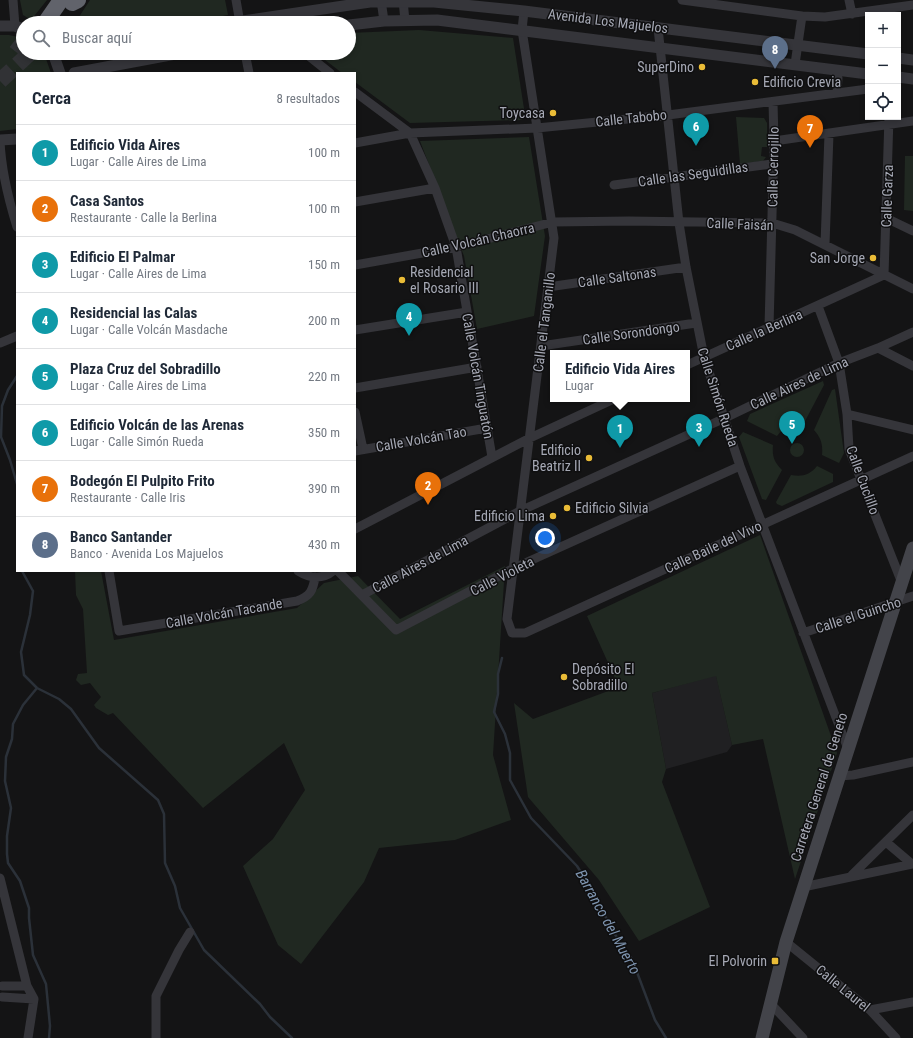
<!DOCTYPE html>
<html lang="es">
<meta charset="utf-8">
<style>
:root{--surface:#fff;--page:#f2f2f3;--text:#1f2937;--muted:#747a83;--line:#e0e1e3;--accent:#7a6b37}
body{margin:0;font-family:"Roboto Condensed",sans-serif;background:var(--page);color:var(--text)}
.controls{position:absolute;right:12px;top:12px;display:grid;overflow:hidden;border-radius:0px;box-shadow:0 2px 6px #0003}
.controls button{width:36px;height:36px;display:grid;place-items:center;padding:0;border:0;border-bottom:1px solid var(--line);background:var(--surface);color:var(--text);font:20px sans-serif}
.you{position:absolute;left:545px;top:538px;width:14px;height:14px;margin:-10px;border:3px solid #fff;border-radius:50%;background:#1a73e8;box-shadow:0 0 0 6px #1a73e833}
.badge{display:grid;place-items:center;width:26px;height:26px;border-radius:50%;background:var(--accent);color:#fff;font-size:13px;font-weight:700}
.pin{position:absolute;translate:-50% -33px;filter:drop-shadow(0 1px 2px #0008)}
.pin::after{content:'';position:absolute;top:21px;width:14px;height:12px;background:inherit;clip-path:polygon(0 0,100% 0,50% 100%)}
.popup{position:absolute;left:550px;top:350px;width:140px;height:52px;box-sizing:border-box;display:grid;place-content:center;border-radius:0px;background:var(--surface);filter:drop-shadow(0 1px 3px #0005);font-size:13px;white-space:nowrap;color:var(--muted)}
.popup b{font-size:15px;color:var(--text)}
.popup::after{content:'';position:absolute;left:50%;top:100%;margin-left:-8px;border:8px solid transparent;border-top-color:var(--surface)}
.list{margin:0;padding:0;list-style:none}
h2{display:flex;justify-content:space-between;align-items:center;height:52px;margin:0;padding:0 16px;font-size:17px}
h2 small{font-size:13px;font-weight:400;color:var(--muted)}
.list li{display:grid;grid-template-columns:26px 1fr auto;gap:12px;align-items:center;box-sizing:border-box;height:56px;padding:0 16px;border-top:1px solid var(--line)}
.list b{display:block;font-size:15px;white-space:nowrap}
.list p{margin:0;font-size:13px;white-space:nowrap;color:var(--muted)}
.list em{font-size:13px;font-style:normal;color:var(--muted)}
.icon{flex:none;width:22px;height:22px;fill:none;stroke:currentColor;stroke-width:2;stroke-linecap:round;stroke-linejoin:round}
.map{position:relative;flex:none;width:913px;height:1038px;overflow:hidden}
.search{position:absolute;background:var(--surface);box-shadow:0 2px 6px #0003;left:16px;top:16px;width:340px;height:44px;display:flex;align-items:center;gap:10px;box-sizing:border-box;padding:0 14px;border-radius:22px;color:var(--muted);font-size:15px}
.panel{position:absolute;background:var(--surface);box-shadow:0 2px 6px #0003;left:16px;top:72px;width:340px;height:500px;border-radius:0px}
.map>svg:first-child{display:block}
</style>
<div class="map">
<svg width="913" height="1038" viewBox="0 0 913 1038">
<rect width="100%" height="100%" fill="#141415"/>
<!-- built -->
<path fill="#202022" d="M716 675 732 745 727 752 666 769 652 693Z"/>
<!-- green -->
<path fill="#202821" d="M20 0H47L31 20 23 15Z
M90 0H225L228 15 187 23H75Z
M419 30 513 38 525 115 522 120 410 123 355 82V73H342L316 53H349V33Z
M0 35H9L23 38V53H42L46 59 51 73H17V129L0 131Z
M736 117 764 118 767 123V147H762L761 156 766 157 763 161 740 164Z
M529 137 545 236 534 316 477 329 464 256 420 141Z
M905 156H913V211L904 210Z
M823 381 824 385 803 425C792 424 784 427 777 436L747 421 750 414Z
M835 389 844 453 839 463 822 455C823 444 821 438 814 430L832 390Z
M743 432 773 445C772 456 774 462 782 470L766 500 762 499 739 437Z
M790 450a7 7 0 1 1 14 0a7 7 0 1 1-14 0Z
M817 466 833 474V482L782 506 777 504 776 502 791 475C802 477 810 475 817 466Z
M760 535 837 753 795 879 763 739 732 745 716 676 652 693 666 769 662 782 710 907 639 941 599 880 528 797 514 703 533 719 619 687 587 616Z
M505 566 493 755 511 820 455 840 379 848 364 882 301 964 278 945 243 866 273 839 305 790 284 743 203 808 113 713 108 715 96 708 94 705 101 697 90 683 81 685 76 680 78 674 87 673 83 609 76 595 75 571H101L114 640 297 608 324 583 358 576 400 619Z"/>
<g fill="none" stroke-linecap="round" stroke-linejoin="round">
<!-- stream -->
<path stroke="#2b3139" stroke-width="2.5" d="M17 376 8 390 2 406 1 437 10 460 17 484
M22 571 33 591 30 615 21 652 24 675 37 688 59 699 71 709 99 748 158 800 164 814 165 863 175 886 180 908 204 950 260 1004 270 1017 292 1038
M502 658 498 674V694L494 712 505 734 510 753V780L531 818 577 866 589 885 614 933 632 959 655 1020 666 1038
M37 688 23 705 13 724 12 739 6 757 5 781 11 808 7 836V854L8 863 20 881 29 908V918L33 955 46 984 50 1026 49 1038"/>
<!-- motorway-tunnel -->
<path stroke="#313235" stroke-width="16" stroke-dasharray="16 8" stroke-linecap="butt" d="M16 52 23 43
M0 81 30 53"/>
<!-- minor -->
<path stroke="#35353a" stroke-width="9" d="M13 0 15 26
M236 0 240 23
M381 0 384 21
M403 0 405 21
M682 0 802 16 825 17 913 5
M849 0 852 14
M524 11 522 30 554 238 507 619 512 633H525L913 456
M658 28 679 223 686 267 704 357 740 466 848 749
M245 53 249 73
M305 53 330 73
M795 64 802 16
M835 70 838 78 837 93
M355 92 410 133 435 188 456 247 492 457
M0 140C1 169 8 198 17 227
M774 141 913 121
M355 143 410 133 537 128 668 115 868 89
M614 185 772 164
M355 202 435 188
M886 218 913 231
M825 244 829 134
M355 265 456 247 553 222 629 221 772 223 795 230 913 289
M884 275 889 117
M548 287 686 267
M818 306 839 363 847 414 849 449 902 583
M769 327 774 141 773 102
M355 330 467 312
M0 343 17 336
M541 346 696 323
M878 348 913 366
M687 365 884 275
M355 388 477 367
M355 412 363 449
M847 414 913 430
M355 451 487 428
M355 529 530 438 614 399
M109 571 119 631 297 601C310 596 313 591 315 577
M298 571C309 578 322 580 333 571
M338 571 396 630 514 568 740 466
M362 595 520 511 725 418 839 363 878 348 913 332
M803 633 913 596
M839 776 853 775 913 762
M886 842 912 864
M852 875 913 815
M0 878 27 986 34 999 28 1038
M803 887 913 864
M786 942 870 1010 896 1038
M2 986H27
M2 997 34 999
M770 1003 803 1038
M870 1010 913 1002
M156 1038V996L179 950 190 932"/>
<!-- tertiary -->
<path stroke="#35353a" stroke-width="11" d="M229 23 370 2H434L524 11 868 54
M349 25 384 21 437 20 868 74
M0 26H15L23 29
M53 53 60 73
M898 58 913 60
M74 73 181 53
M898 77 913 79
M0 140 17 139"/>
<!-- secondary -->
<path stroke="#43444a" stroke-width="13" d="M762 1038 786 942 913 548"/>
<!-- motorway -->
<path stroke="#61636b" stroke-width="16" d="M72 3 78 0
M45 23 61 0"/>
</g>
<!-- markers -->
<g fill="#eabc37" stroke="#0f0f10" stroke-width="1.5">
<circle cx="702" cy="67" r="4"/>
<circle cx="755" cy="82" r="4"/>
<circle cx="553" cy="113" r="4"/>
<circle cx="873" cy="258" r="4"/>
<circle cx="402" cy="280" r="4"/>
<circle cx="589" cy="458" r="4"/>
<circle cx="567" cy="508" r="4"/>
<circle cx="553" cy="516" r="4"/>
<circle cx="564" cy="677" r="4"/>
<rect x="771" y="957" width="8" height="8" rx="2"/>
</g>
<g text-anchor="middle" dominant-baseline="central" stroke-width="3" stroke-linejoin="round" paint-order="stroke">
<!-- street labels -->
<g font-size="14" fill="#a6a9b5" stroke="#0f0f10">
<text transform="translate(608 21) rotate(7)">Avenida Los Majuelos</text>
<text transform="translate(631 118) rotate(-6)">Calle Tabobo</text>
<text transform="translate(773 167) rotate(-89)">Calle Cerrojillo</text>
<text transform="translate(693 174) rotate(-8)">Calle las Seguidillas</text>
<text transform="translate(887 196) rotate(-88)">Calle Garza</text>
<text transform="translate(740 224) rotate(2)">Calle Faisán</text>
<text transform="translate(478 240) rotate(-13)">Calle Volcán Chaorra</text>
<text transform="translate(617 277) rotate(-8)">Calle Saltonas</text>
<text transform="translate(544 322) rotate(-83)">Calle el Tanganillo</text>
<text transform="translate(764 330) rotate(-24)">Calle la Berlina</text>
<text transform="translate(631 333) rotate(-8)">Calle Sorondongo</text>
<text transform="translate(478 376) rotate(80)">Calle Volcán Tinguatón</text>
<text transform="translate(799 383) rotate(-25)">Calle Aires de Lima</text>
<text transform="translate(718 397) rotate(72)">Calle Simón Rueda</text>
<text transform="translate(421 439) rotate(-10)">Calle Volcán Tao</text>
<text transform="translate(863 480) rotate(70)">Calle Cuclillo</text>
<text transform="translate(713 547) rotate(-25)">Calle Baile del Vivo</text>
<text transform="translate(420 564) rotate(-28)">Calle Aires de Lima</text>
<text transform="translate(502 576) rotate(-27)">Calle Violeta</text>
<text transform="translate(224 613) rotate(-10)">Calle Volcán Tacande</text>
<text transform="translate(858 615) rotate(-18)">Calle el Guincho</text>
<text transform="translate(819 787) rotate(-72)">Carretera General de Geneto</text>
<text transform="translate(843 988) rotate(39)">Calle Laurel</text>
</g>
<!-- poi labels -->
<g font-size="14" fill="#a6a9b5" stroke="#0f0f10" text-anchor="end">
<text x="694" y="67">SuperDino</text>
<text x="763" y="82" text-anchor="start">Edificio Crevia</text>
<text x="545" y="113">Toycasa</text>
<text x="865" y="258">San Jorge</text>
<text x="410" y="272" text-anchor="start">Residencial<tspan x="410" dy="16">el Rosario III</tspan></text>
<text x="581" y="450">Edificio<tspan x="581" dy="16">Beatriz II</tspan></text>
<text x="575" y="508" text-anchor="start">Edificio Silvia</text>
<text x="545" y="516">Edificio Lima</text>
<text x="572" y="669" text-anchor="start">Depósito El<tspan x="572" dy="16">Sobradillo</tspan></text>
<text x="767" y="961">El Polvorin</text>
</g>
<!-- water labels -->
<g font-size="15" font-style="italic" fill="#7e94af" stroke="#0f0f10">
<text transform="translate(608 922) rotate(61)">Barranco del Muerto</text>
</g>
</g>
</svg>
<div class="controls">
<button>+</button>
<button>−</button>
<button><svg class="icon" aria-label="locate" viewBox="0 0 24 24"><circle cx="12" cy="12" r="6"/><path d="M12 2v4M12 18v4M2 12h4M18 12h4"/></svg></button>
</div>
<div class="you"></div>
<div class="pin badge" style="left:620px;top:448px;background:#0f9aa8">1</div>
<div class="popup"><b>Edificio Vida Aires</b>Lugar</div>
<div class="pin badge" style="left:428px;top:505px;background:#e8710a">2</div>
<div class="pin badge" style="left:699px;top:447px;background:#0f9aa8">3</div>
<div class="pin badge" style="left:409px;top:336px;background:#0f9aa8">4</div>
<div class="pin badge" style="left:792px;top:444px;background:#0f9aa8">5</div>
<div class="pin badge" style="left:696px;top:146px;background:#0f9aa8">6</div>
<div class="pin badge" style="left:810px;top:148px;background:#e8710a">7</div>
<div class="pin badge" style="left:775px;top:69px;background:#5c6f8a">8</div>
<div class="search"><svg class="icon" aria-label="search" viewBox="0 0 24 24"><circle cx="10" cy="10" r="6"/><path d="M15 15l6 6"/></svg>Buscar aquí</div>
<section class="panel">
<h2>Cerca<small>8 resultados</small></h2>
<ul class="list">
<li><span class="badge" style="background:#0f9aa8">1</span><div><b>Edificio Vida Aires</b><p>Lugar · Calle Aires de Lima</p></div><em>100 m</em></li>
<li><span class="badge" style="background:#e8710a">2</span><div><b>Casa Santos</b><p>Restaurante · Calle la Berlina</p></div><em>100 m</em></li>
<li><span class="badge" style="background:#0f9aa8">3</span><div><b>Edificio El Palmar</b><p>Lugar · Calle Aires de Lima</p></div><em>150 m</em></li>
<li><span class="badge" style="background:#0f9aa8">4</span><div><b>Residencial las Calas</b><p>Lugar · Calle Volcán Masdache</p></div><em>200 m</em></li>
<li><span class="badge" style="background:#0f9aa8">5</span><div><b>Plaza Cruz del Sobradillo</b><p>Lugar · Calle Aires de Lima</p></div><em>220 m</em></li>
<li><span class="badge" style="background:#0f9aa8">6</span><div><b>Edificio Volcán de las Arenas</b><p>Lugar · Calle Simón Rueda</p></div><em>350 m</em></li>
<li><span class="badge" style="background:#e8710a">7</span><div><b>Bodegón El Pulpito Frito</b><p>Restaurante · Calle Iris</p></div><em>390 m</em></li>
<li><span class="badge" style="background:#5c6f8a">8</span><div><b>Banco Santander</b><p>Banco · Avenida Los Majuelos</p></div><em>430 m</em></li>
</ul>
</section>
</div>
